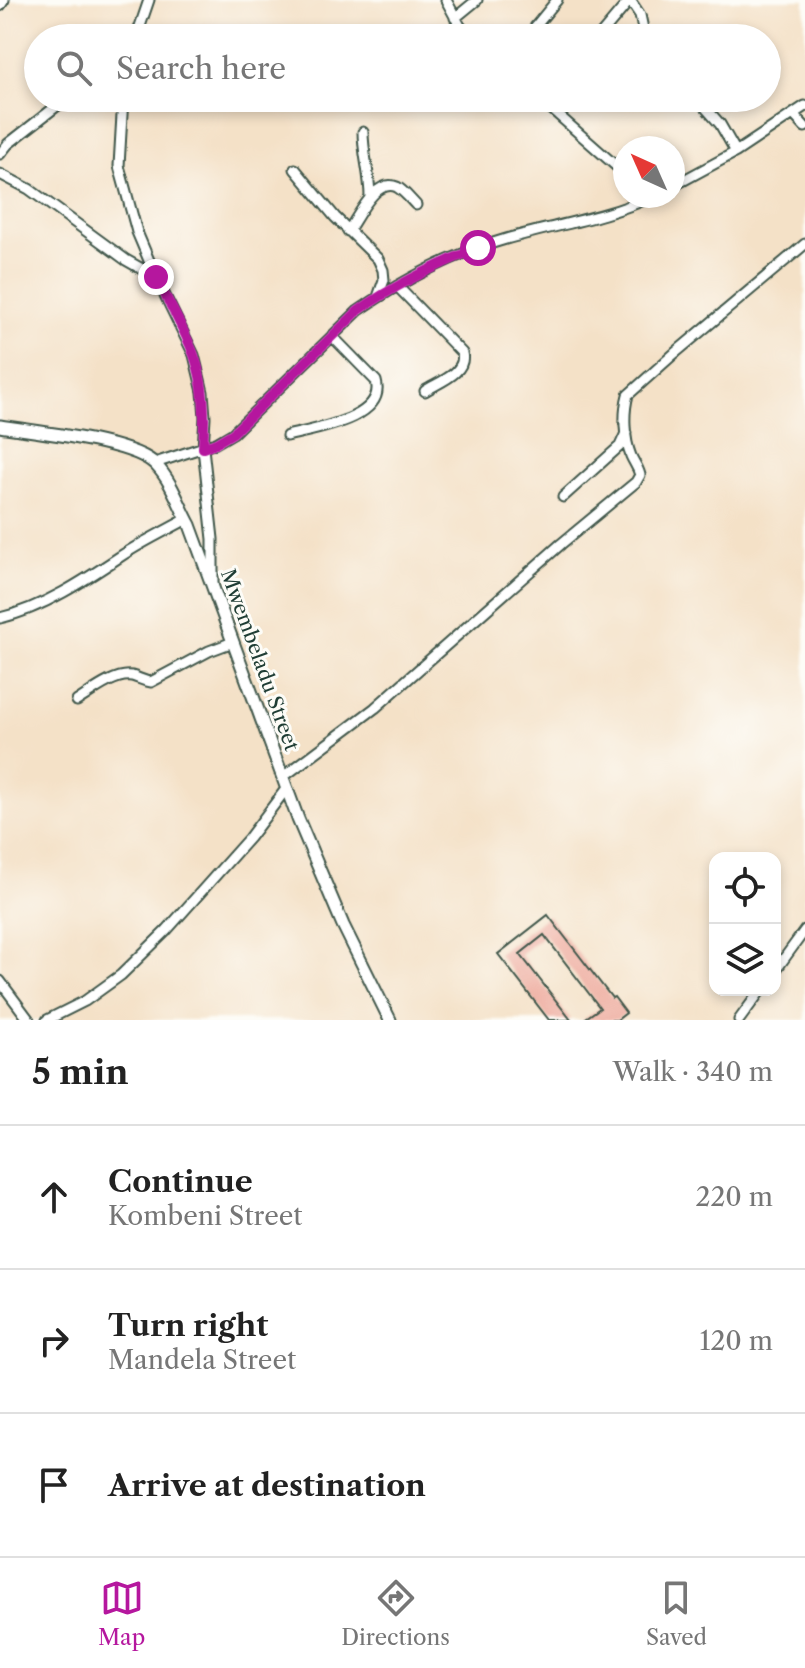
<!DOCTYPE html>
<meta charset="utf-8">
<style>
:root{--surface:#fff;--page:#f6f6f6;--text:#222;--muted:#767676;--line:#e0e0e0;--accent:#b5179e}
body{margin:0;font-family:"Libre Caslon Text",serif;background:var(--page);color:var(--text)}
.controls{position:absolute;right:24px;bottom:24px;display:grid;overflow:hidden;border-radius:16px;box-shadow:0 4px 12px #0003}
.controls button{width:72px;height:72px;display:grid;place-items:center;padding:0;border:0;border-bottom:2px solid var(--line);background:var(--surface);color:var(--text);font:40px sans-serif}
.compass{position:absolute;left:613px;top:136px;width:72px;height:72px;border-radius:50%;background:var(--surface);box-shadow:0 4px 12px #0003;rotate:315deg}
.stop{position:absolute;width:24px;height:24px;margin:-18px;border:6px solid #b5179e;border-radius:50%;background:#fff}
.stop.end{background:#b5179e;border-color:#fff;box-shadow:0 2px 8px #0008}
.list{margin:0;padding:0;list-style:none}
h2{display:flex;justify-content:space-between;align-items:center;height:104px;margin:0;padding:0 32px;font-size:34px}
h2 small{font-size:26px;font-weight:400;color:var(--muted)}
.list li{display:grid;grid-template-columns:52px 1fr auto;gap:24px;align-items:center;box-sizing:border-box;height:144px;padding:0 32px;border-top:2px solid var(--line)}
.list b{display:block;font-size:30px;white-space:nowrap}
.list p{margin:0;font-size:26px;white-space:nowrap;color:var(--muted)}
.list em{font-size:26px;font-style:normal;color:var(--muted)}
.icon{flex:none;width:44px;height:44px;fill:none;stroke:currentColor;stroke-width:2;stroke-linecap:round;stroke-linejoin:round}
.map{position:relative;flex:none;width:805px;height:1020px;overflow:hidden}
.search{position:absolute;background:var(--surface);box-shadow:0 4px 12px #0003;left:24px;right:24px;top:24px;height:88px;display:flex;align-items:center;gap:20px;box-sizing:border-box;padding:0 28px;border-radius:44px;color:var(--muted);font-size:30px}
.sheet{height:536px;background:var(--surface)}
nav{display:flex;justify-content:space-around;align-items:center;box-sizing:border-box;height:112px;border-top:2px solid var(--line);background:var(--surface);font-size:22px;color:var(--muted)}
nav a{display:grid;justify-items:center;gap:4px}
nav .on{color:var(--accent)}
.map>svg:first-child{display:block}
</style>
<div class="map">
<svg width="805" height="1020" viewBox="0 0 805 1020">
<rect width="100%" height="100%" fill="#fdfcf7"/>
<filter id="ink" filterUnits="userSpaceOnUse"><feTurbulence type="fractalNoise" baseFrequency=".0125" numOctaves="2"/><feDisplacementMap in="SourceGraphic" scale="16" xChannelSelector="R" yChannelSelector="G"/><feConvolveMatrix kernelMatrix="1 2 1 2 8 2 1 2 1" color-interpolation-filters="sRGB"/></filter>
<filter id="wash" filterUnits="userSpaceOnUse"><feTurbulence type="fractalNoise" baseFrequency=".006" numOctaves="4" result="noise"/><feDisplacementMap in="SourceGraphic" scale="32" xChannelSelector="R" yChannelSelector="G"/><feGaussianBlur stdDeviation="1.8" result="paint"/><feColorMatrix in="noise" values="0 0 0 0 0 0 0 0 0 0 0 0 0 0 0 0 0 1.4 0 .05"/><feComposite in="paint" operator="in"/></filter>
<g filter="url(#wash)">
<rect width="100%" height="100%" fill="#f4e1c7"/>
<g id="blocks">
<!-- building -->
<path fill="#eda698" d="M548 915 612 998 614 997 626 1013 617 1020H583L600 1008 544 935 520 954 571 1020H549L498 954Z"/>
</g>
</g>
<g filter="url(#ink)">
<use href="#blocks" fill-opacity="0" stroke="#3f564a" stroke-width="2"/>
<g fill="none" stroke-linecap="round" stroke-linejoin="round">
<!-- minor casing -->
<g stroke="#3f564a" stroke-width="13">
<path id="minor" d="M446 0 460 26 471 38
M0 6 4 0
M455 18 477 0
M136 38 149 0
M526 38 557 0
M598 38 630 0 640 15 645 38
M123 98 119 166 137 232 156 277 194 355 203 392 205 417 203 448 213 539V585
M539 98 625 174
M697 98 720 124 736 152
M794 115 805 127
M363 132C363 154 370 174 370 197
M0 154 8 144 67 98
M295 169 335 217 378 259 383 270 384 280 378 297
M0 174 29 189 126 260 156 277
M673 186 736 152 805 106
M348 231C358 218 375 177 397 187 404 191 410 199 416 205
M397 286 462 353C467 373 439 382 425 391
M287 436C314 429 387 419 376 381L332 336
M155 463 216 443 233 433 358 311C403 280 453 254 506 239 555 225 607 218 653 196
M563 497 620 446 626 433
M0 618C43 608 85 580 121 556 142 542 165 531 187 519
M77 701C90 693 115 673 132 676 139 678 143 681 151 682L209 651 233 642
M283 777 375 708 561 544 636 482 640 475C638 467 634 463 631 456 624 439 623 413 628 395L675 353 805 244
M775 971 805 930
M0 981 29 1020
M47 1020 85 1001 121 975 166 931 249 838 286 789
M739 1020 761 990"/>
</g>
<!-- tertiary casing -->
<g stroke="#3f564a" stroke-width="15">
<path id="tertiary" d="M0 426C35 432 134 441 156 465 172 482 179 505 190 525L298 819 343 925 390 1020"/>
</g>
<!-- minor -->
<use href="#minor" stroke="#fff" stroke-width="9"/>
<!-- tertiary -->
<use href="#tertiary" stroke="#fff" stroke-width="11"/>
</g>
</g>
<g fill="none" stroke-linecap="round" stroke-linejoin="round" filter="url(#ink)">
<!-- route -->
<path stroke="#b5179e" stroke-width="10" d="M156 277C168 302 185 330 194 355 205 385 205 417 203 448L216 443 233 433 358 311C395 285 436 265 478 248"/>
</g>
<g text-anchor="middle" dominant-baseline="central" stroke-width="6" stroke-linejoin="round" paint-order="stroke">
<!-- street labels -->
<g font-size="20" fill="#1f3d34" stroke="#fdfcf7">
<text transform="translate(260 660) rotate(70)">Mwembeladu Street</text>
</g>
</g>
</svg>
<div class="controls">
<button><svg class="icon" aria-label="locate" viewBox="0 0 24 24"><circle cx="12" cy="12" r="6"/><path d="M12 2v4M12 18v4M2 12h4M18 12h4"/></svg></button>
<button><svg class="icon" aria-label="layers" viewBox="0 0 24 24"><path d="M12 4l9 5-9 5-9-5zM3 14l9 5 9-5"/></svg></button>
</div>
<svg class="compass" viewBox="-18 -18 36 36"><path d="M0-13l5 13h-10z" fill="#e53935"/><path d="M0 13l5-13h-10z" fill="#767676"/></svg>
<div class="stop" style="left:478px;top:248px"></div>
<div class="stop end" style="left:156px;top:277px"></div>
<div class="search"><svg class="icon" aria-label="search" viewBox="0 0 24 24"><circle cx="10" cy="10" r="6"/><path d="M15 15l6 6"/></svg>Search here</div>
</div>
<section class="sheet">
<h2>5 min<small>Walk · 340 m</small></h2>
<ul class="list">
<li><svg class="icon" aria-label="ahead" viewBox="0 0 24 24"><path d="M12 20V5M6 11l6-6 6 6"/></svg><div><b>Continue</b><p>Kombeni Street</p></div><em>220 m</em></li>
<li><svg class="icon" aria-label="right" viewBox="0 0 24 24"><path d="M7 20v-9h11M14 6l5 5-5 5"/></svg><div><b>Turn right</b><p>Mandela Street</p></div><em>120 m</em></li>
<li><svg class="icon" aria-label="arrive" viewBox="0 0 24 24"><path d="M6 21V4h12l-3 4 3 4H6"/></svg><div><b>Arrive at destination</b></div></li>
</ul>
</section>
<nav>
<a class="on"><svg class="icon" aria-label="map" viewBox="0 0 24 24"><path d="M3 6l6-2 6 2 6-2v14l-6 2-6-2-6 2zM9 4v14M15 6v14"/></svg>Map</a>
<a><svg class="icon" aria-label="directions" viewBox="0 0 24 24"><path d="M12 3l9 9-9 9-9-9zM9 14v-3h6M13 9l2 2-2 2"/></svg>Directions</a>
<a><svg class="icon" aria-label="saved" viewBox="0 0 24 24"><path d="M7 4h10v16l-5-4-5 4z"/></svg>Saved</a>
</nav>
